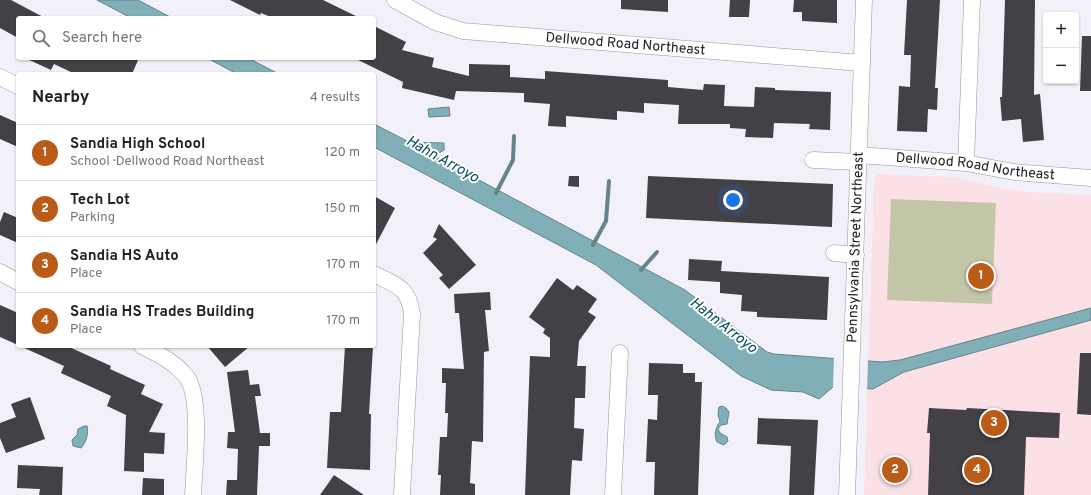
<!DOCTYPE html>
<meta charset="utf-8">
<style>
:root{--surface:#fff;--page:#f6f6f6;--text:#222;--muted:#767676;--line:#e0e0e0;--accent:#bb5b18}
body{margin:0;font-family:Overpass,sans-serif;background:var(--page);color:var(--text)}
.controls{position:absolute;right:12px;top:12px;display:grid;overflow:hidden;border-radius:4px;box-shadow:0 1px 3px #0004}
.controls button{width:36px;height:36px;display:grid;place-items:center;padding:0;border:0;border-bottom:1px solid var(--line);background:var(--surface);color:var(--text);font:20px sans-serif}
.you{position:absolute;left:733px;top:200px;width:14px;height:14px;margin:-10px;border:3px solid #fff;border-radius:50%;background:#1a73e8;box-shadow:0 0 0 6px #1a73e833}
.badge{display:grid;place-items:center;width:26px;height:26px;border-radius:50%;background:var(--accent);color:#fff;font-size:13px;font-weight:700}
.pin{position:absolute;translate:-50% -50%;border:2px solid #fff;box-shadow:0 1px 4px #0006}
.list{margin:0;padding:0;list-style:none}
h2{display:flex;justify-content:space-between;align-items:center;height:52px;margin:0;padding:0 16px;font-size:17px}
h2 small{font-size:13px;font-weight:400;color:var(--muted)}
.list li{display:grid;grid-template-columns:26px 1fr auto;gap:12px;align-items:center;box-sizing:border-box;height:56px;padding:0 16px;border-top:1px solid var(--line)}
.list b{display:block;font-size:15px;white-space:nowrap}
.list p{margin:0;font-size:13px;white-space:nowrap;color:var(--muted)}
.list em{font-size:13px;font-style:normal;color:var(--muted)}
.icon{flex:none;width:22px;height:22px;fill:none;stroke:currentColor;stroke-width:2;stroke-linecap:round;stroke-linejoin:round}
.map{position:relative;flex:none;width:1091px;height:495px;overflow:hidden}
.search{position:absolute;background:var(--surface);box-shadow:0 1px 3px #0004;left:16px;top:16px;width:360px;height:44px;display:flex;align-items:center;gap:10px;box-sizing:border-box;padding:0 14px;border-radius:4px;color:var(--muted);font-size:15px}
.panel{position:absolute;background:var(--surface);box-shadow:0 1px 3px #0004;left:16px;top:72px;width:360px;height:276px;border-radius:4px}
.map>svg:first-child{display:block}
</style>
<div class="map">
<svg width="1091" height="495" viewBox="0 0 1091 495">
<rect width="100%" height="100%" fill="#f2f1f9"/>
<!-- education -->
<path fill="#fbe1e5" d="M877 174 954 177 1004 189 1030 192 1091 195V495H864L874 180Z"/>
<!-- green -->
<path fill="#c4c7a7" d="M891 199 996 203 992 304 887 300Z"/>
<!-- water -->
<path fill="#80afb8" stroke="#64848c" d="M97 0H138L172 18H131Z
M207 58H248L279 74H237Z
M449 107 450 116 429 117 428 109Z
M374 124 409 142 444 143V150L434 156 685 290 767 352 774 354 882 362 900 360 1091 308V320L904 372 873 389 833 387 819 399 803 392 771 390 741 376 596 265 374 147Z
M722 406 726 408 729 412 727 424 721 425 718 429 720 433 727 437 728 441 724 445 717 442C714 435 715 428 720 422L718 414 719 407Z
M84 426H87C89 433 86 443 81 448L73 446 72 440 77 435 78 429Z"/>
<!-- pier -->
<path fill="#f2f1f9" d="M834 356 868 359 867 391 833 389Z"/>
<g fill="none" stroke-linecap="round" stroke-linejoin="round">
<!-- stream -->
<path stroke="#64848c" stroke-width="4" d="M496 193 513 160 514 136
M593 245 606 221 609 181
M641 270 657 252"/>
</g>
<!-- building -->
<path fill="#434046" d="M0 0H11L45 18H18V38L0 28Z
M230 0H323L360 18H273L261 13 260 15Z
M621 0H668V12L621 9Z
M730 0H750L749 17H729Z
M794 0H837V23L802 21V12H793Z
M907 0H940L935 88H938L937 110 928 109 927 132 897 131 899 86 910 87 911 55H904Z
M1005 0H1035L1034 95 1040 94 1044 140 1023 142 1021 119 1002 121 1000 97H1002Z
M374 26 406 42 402 50 434 58 432 67 469 76V64L510 65V77L545 79V71L668 80V87L703 90 704 84 725 85 724 106 754 107 755 87 775 88V90L831 92 830 130 809 129 810 124 774 123 773 138 745 137 746 129 730 128V124H678L679 105 644 103V113L617 111V120L566 116V127L548 126 550 104 524 102V93L456 91 454 100 402 88 403 82 354 58H374Z
M1082 36H1091V91H1080Z
M25 58H139L132 74H75L54 64 51 70Z
M0 115 18 123V147L0 139Z
M569 176H579V187L568 186Z
M648 176 833 184 832 227 646 218Z
M374 196 395 208 374 248Z
M4 212 18 218V243L0 235V222Z
M439 224 476 265 449 289 439 278 443 275 423 253 437 239 433 237Z
M689 259 722 261 721 271 829 277 827 320 757 317V312L741 311 742 295 720 293V282L688 280Z
M557 278 573 290 577 285 597 299 588 312 596 317 579 341 577 366H586L585 398H575L574 428 584 429 582 461 572 460 570 495H525L530 356 550 357V338L543 333 545 329 529 317Z
M490 292 491 310H485L489 351 484 352 483 442 472 441 470 483 475 484V495H440L441 475H438L440 437H447L448 413H445L446 383H442V368L464 369 459 313H455L454 294Z
M0 305 18 313V345L0 337Z
M20 346H67L111 366 110 369 145 385 141 394 163 404 149 432 165 433 164 454 144 453V472L124 471 126 415 107 406 111 396 61 373 64 366Z
M207 346H250L225 367Z
M345 346H373L369 414H371L370 470 327 468 330 412H341Z
M1080 353H1091V415L1077 414Z
M649 363 683 364V373H695V382H702L698 495H654L655 462H646L648 419 657 420 658 395H648Z
M248 370 250 385 259 384 261 396H255L260 433H270V446H259L257 495H226L227 480H237L238 449 227 448 228 432H235L227 372Z
M30 397 45 439 6 453 0 438V423L16 417 11 404Z
M929 408 966 410 967 408 1060 413 1059 438 1026 437 1024 495H928L930 433H927Z
M758 418 818 420 814 495H789L791 446 757 444Z
M18 465 63 467 62 495H39L40 489 17 488Z
M334 475 364 495H320Z
M143 478 164 479V495H142Z"/>
<g fill="none" stroke-linecap="round" stroke-linejoin="round">
<!-- minor casing -->
<g stroke="#96959c" stroke-width="17">
<g id="minor">
<path id="s1" d="M395 0 435 22 463 31 862 63"/>
<path d="M0 77 18 86"/>
<path id="s2" d="M859 155 966 163 1014 172 1091 178"/>
<path d="M813 160 859 162"/>
<path d="M966 163 972 0"/>
<path d="M834 253 856 255"/>
<path d="M0 272 18 282"/>
<path d="M374 274C397 286 408 286 412 314L402 495"/>
<path d="M142 346C159 355 172 360 185 375 203 394 194 468 193 495"/>
<path d="M613 495 620 353"/>
<path id="s3" d="M847 495 864 0"/>
</g>
</g>
<!-- minor -->
<use href="#minor" stroke="#fff" stroke-width="16"/>
</g>
<g text-anchor="middle" dominant-baseline="central" stroke-width="4" stroke-linejoin="round" paint-order="stroke">
<!-- street labels -->
<g font-size="14" fill="#212124" stroke="#fff">
<text stroke="none"><textPath href="#s1" startOffset="238">Dellwood Road Northeast</textPath></text>
<text stroke="none"><textPath href="#s2" startOffset="117">Dellwood Road Northeast</textPath></text>
<text stroke="none"><textPath href="#s3" startOffset="248">Pennsylvania Street Northeast</textPath></text>
</g>
<!-- water labels -->
<g font-size="15" font-style="italic" fill="#044e57" stroke="#fff">
<text transform="translate(442 160) rotate(29)">Hahn Arroyo</text>
<text transform="translate(723 326) rotate(38)">Hahn Arroyo</text>
</g>
</g>
</svg>
<div class="controls">
<button>+</button>
<button>−</button>
</div>
<div class="you"></div>
<div class="pin badge" style="left:981px;top:276px">1</div>
<div class="pin badge" style="left:895px;top:470px">2</div>
<div class="pin badge" style="left:994px;top:423px">3</div>
<div class="pin badge" style="left:977px;top:470px">4</div>
<div class="search"><svg class="icon" aria-label="search" viewBox="0 0 24 24"><circle cx="10" cy="10" r="6"/><path d="M15 15l6 6"/></svg>Search here</div>
<section class="panel">
<h2>Nearby<small>4 results</small></h2>
<ul class="list">
<li><span class="badge">1</span><div><b>Sandia High School</b><p>School · Dellwood Road Northeast</p></div><em>120 m</em></li>
<li><span class="badge">2</span><div><b>Tech Lot</b><p>Parking</p></div><em>150 m</em></li>
<li><span class="badge">3</span><div><b>Sandia HS Auto</b><p>Place</p></div><em>170 m</em></li>
<li><span class="badge">4</span><div><b>Sandia HS Trades Building</b><p>Place</p></div><em>170 m</em></li>
</ul>
</section>
</div>
